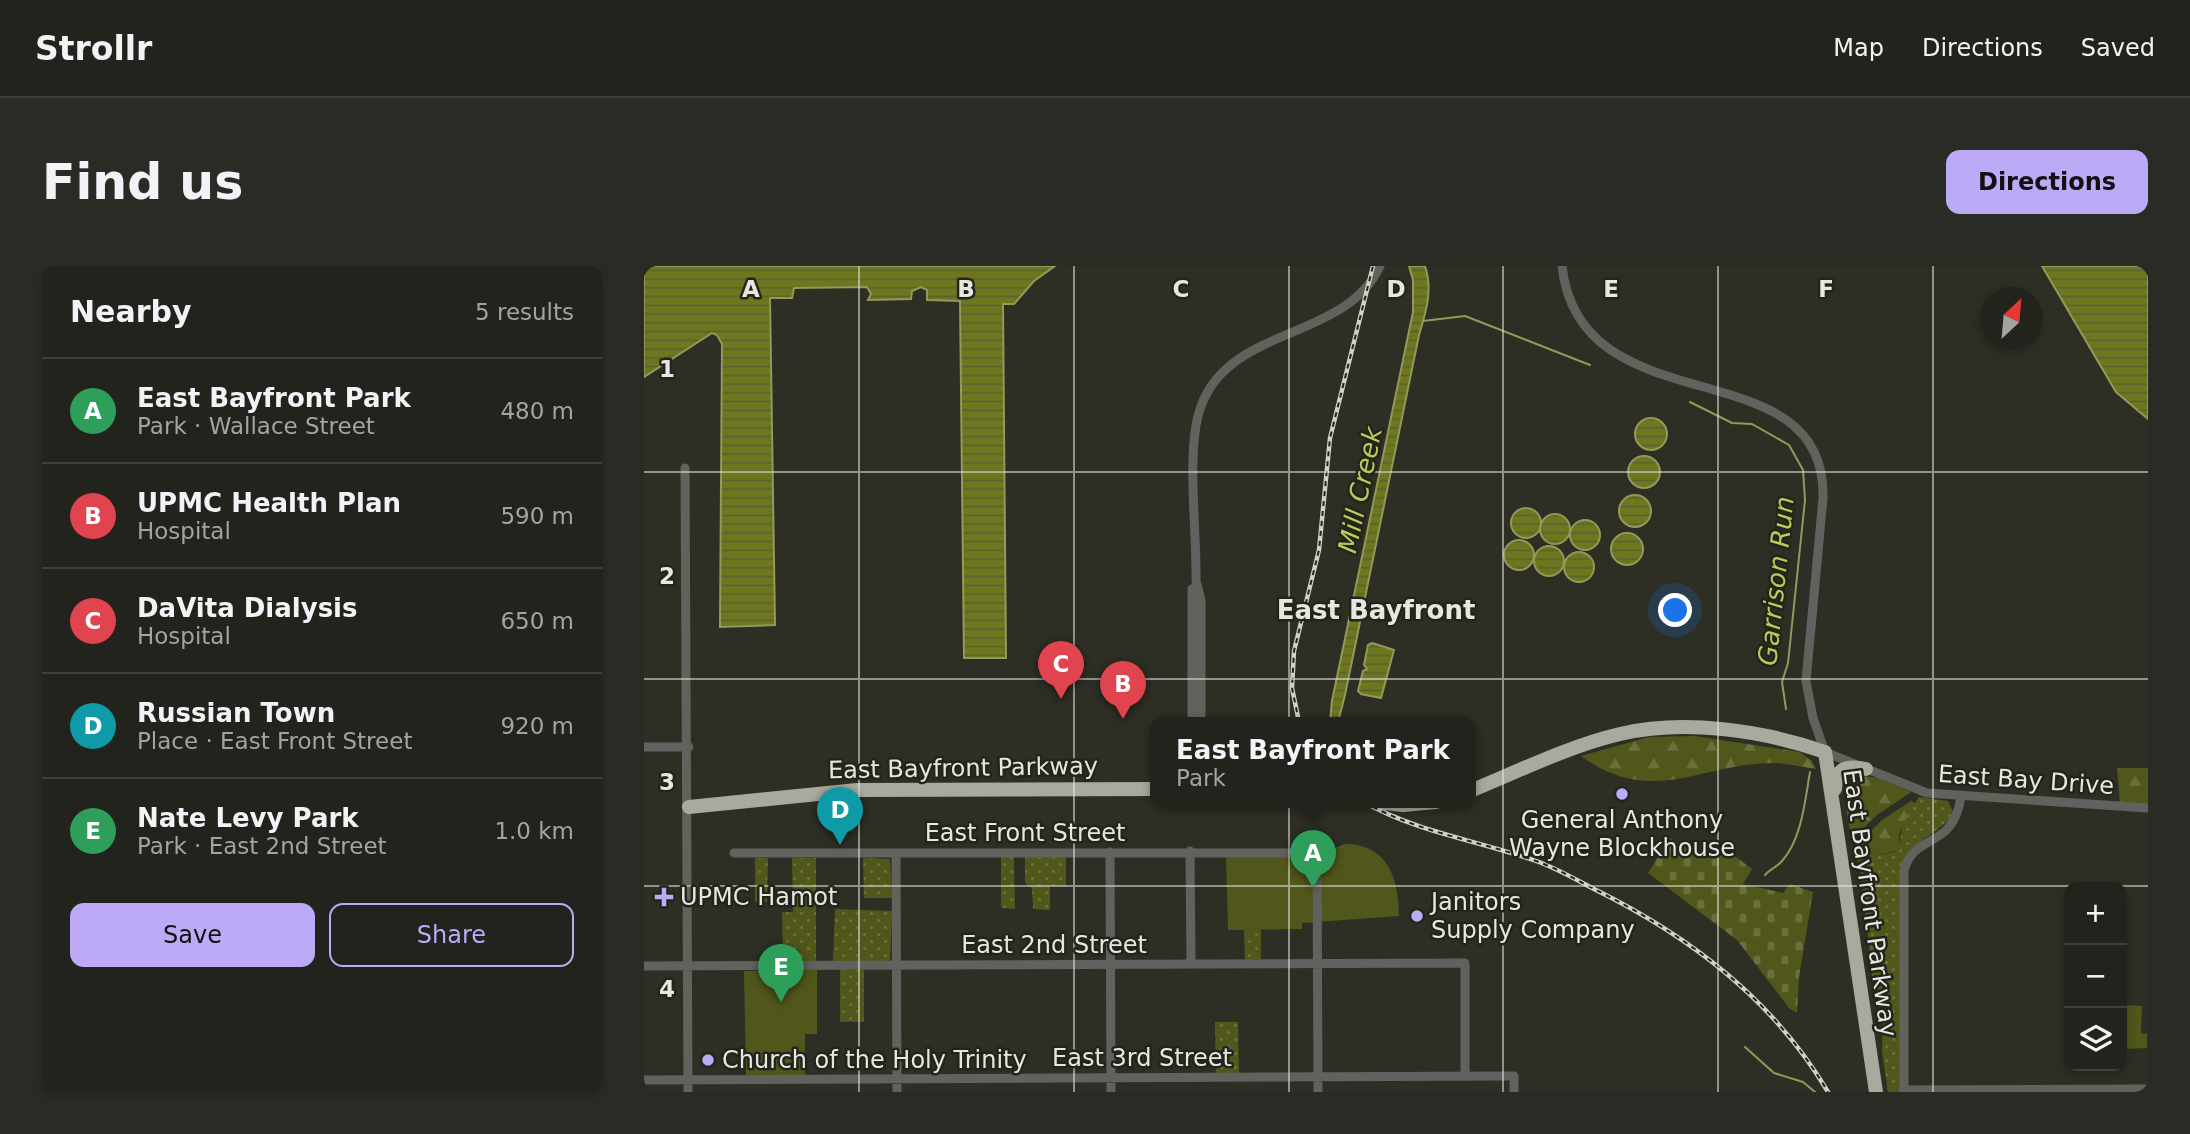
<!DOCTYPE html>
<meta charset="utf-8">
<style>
:root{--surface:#22231c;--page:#2a2b25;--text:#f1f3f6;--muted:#a2a4a3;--line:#3f403b;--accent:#bcaaf6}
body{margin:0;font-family:"DejaVu Sans",sans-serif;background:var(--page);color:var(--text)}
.controls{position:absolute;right:21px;bottom:21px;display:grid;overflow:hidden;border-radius:14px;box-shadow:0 4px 10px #0003}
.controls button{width:63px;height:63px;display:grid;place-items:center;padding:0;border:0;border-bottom:2px solid var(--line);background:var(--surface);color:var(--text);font:35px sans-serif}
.compass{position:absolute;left:1336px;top:21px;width:63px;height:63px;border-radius:50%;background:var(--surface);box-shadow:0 4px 10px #0003;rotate:26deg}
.you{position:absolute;left:1032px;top:345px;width:24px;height:24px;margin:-18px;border:5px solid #fff;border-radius:50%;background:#1a73e8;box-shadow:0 0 0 10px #1a73e833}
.badge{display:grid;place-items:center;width:46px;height:46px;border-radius:50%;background:var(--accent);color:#fff;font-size:23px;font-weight:700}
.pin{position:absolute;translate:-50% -58px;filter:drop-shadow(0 2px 4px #0008)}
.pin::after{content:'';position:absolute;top:37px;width:24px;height:21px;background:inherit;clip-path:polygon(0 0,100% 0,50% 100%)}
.popup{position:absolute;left:506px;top:451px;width:326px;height:91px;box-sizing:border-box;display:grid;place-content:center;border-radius:14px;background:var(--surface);filter:drop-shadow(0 2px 5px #0005);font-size:23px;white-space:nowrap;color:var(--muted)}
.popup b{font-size:26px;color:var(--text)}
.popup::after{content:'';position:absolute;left:50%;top:100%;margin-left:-14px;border:14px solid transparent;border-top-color:var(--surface)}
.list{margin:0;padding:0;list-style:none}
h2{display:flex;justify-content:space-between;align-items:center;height:91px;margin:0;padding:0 28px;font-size:30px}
h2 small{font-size:23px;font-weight:400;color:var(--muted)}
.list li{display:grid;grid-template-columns:46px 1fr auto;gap:21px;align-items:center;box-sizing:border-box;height:105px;padding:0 28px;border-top:2px solid var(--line)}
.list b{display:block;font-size:26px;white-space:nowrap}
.list p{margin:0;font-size:23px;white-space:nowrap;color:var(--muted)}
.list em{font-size:23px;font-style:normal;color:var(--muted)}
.actions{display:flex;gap:14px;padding:21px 28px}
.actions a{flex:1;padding:16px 0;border:2px solid var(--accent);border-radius:14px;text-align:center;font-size:24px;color:var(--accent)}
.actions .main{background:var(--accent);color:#111}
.icon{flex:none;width:38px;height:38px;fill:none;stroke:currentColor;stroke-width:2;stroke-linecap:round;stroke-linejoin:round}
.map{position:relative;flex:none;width:1504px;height:826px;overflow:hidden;border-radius:14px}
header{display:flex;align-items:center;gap:42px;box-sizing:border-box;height:98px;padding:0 35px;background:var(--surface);border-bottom:2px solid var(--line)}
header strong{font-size:33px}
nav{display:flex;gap:38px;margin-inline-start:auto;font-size:24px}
.intro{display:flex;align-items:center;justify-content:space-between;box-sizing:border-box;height:168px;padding:0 42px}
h1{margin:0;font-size:49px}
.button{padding:18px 32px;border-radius:14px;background:var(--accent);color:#111;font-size:24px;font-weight:700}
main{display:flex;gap:42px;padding:0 42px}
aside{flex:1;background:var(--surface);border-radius:14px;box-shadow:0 4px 10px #0003}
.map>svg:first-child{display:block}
</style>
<header>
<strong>Strollr</strong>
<nav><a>Map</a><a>Directions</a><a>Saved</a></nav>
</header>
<div class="intro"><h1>Find us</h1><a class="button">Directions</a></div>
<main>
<aside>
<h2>Nearby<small>5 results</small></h2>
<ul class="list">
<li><span class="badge" style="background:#2e9e5b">A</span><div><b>East Bayfront Park</b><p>Park · Wallace Street</p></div><em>480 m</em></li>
<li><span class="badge" style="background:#e0444e">B</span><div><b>UPMC Health Plan</b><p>Hospital</p></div><em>590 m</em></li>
<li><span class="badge" style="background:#e0444e">C</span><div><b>DaVita Dialysis</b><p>Hospital</p></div><em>650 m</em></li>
<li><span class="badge" style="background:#0f9aa8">D</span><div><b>Russian Town</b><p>Place · East Front Street</p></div><em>920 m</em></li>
<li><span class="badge" style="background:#2e9e5b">E</span><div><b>Nate Levy Park</b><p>Park · East 2nd Street</p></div><em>1.0 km</em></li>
</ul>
<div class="actions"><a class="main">Save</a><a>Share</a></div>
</aside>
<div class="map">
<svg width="1504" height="826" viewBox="0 0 1504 826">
<defs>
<pattern id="grass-dots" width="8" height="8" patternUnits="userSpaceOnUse" patternTransform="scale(1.75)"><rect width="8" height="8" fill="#51571a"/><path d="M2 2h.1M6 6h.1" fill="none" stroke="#6a6f3b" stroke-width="1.8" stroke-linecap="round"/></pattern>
<pattern id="forest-firs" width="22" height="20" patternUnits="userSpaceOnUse" patternTransform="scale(1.75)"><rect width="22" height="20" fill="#51571a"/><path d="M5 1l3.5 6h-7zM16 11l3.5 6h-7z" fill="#6a6f3b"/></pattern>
<pattern id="cemetery-stones" width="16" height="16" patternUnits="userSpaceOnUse" patternTransform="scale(1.75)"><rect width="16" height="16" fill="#51571a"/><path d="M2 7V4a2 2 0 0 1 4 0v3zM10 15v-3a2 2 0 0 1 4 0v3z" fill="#6a6f3b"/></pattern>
<pattern id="water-rules" width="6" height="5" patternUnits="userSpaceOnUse" patternTransform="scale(1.75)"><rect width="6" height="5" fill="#6f771e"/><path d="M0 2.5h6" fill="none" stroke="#5c602f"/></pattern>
</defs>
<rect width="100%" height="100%" fill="#2d2f25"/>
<!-- grass -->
<path fill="url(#grass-dots)" d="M1275 531 1304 535 1310 548C1296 566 1275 572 1262 590L1257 826H1244L1238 785 1239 756 1229 717 1218 613 1211 581 1234 589 1251 586 1255 580 1259 555Z
M357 591H370L371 643 357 642Z
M381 591H422V620H406V644L389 643 388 622 381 617Z
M111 592H124L123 636H111Z
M148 592H172V695L139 696 138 646H149Z
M219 592 246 593 248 632H220Z
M191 643 248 645 246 695H189Z
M617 663V693L601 694 600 664Z
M196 704H220V756H196Z
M571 756H594L595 807H572Z"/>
<!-- forest -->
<path fill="url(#forest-firs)" d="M1051 470 1156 486 1168 495 1172 503C1158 501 1143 497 1129 497 1057 497 1008 542 937 490L1005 471Z
M1473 502H1504V538L1476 537Z
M1219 510 1234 512 1267 526 1233 549 1208 573C1204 550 1192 521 1219 510Z
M1267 535 1272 538C1261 552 1252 565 1256 584L1234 589 1211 581 1238 554Z"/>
<!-- cemetery -->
<path fill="url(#cemetery-stones)" d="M1026 572 1058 591 1071 575 1108 603 1099 618 1139 627 1146 618 1169 626 1155 711 1153 747 1145 742 1093 674 1004 607Z"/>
<!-- green -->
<path fill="#51571a" d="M701 578C745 578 755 615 755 650L658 657V663L584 664 582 590 678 591 685 584Z
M173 704V768H161V809H102L100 705Z
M1478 739 1498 740 1497 767 1503 768V782L1478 783Z"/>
<!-- water -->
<path fill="url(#water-rules)" stroke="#939958" stroke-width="2" d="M0 0H411L390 15 370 38H359L362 392H320L316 35 283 34V24L277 21 268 25 267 33 224 34 227 28 223 21 150 22 148 32H126L131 359 76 361 78 78 73 69 68 67 0 111Z
M765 0H781C789 24 782 46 775 69L701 429 694 456H686L688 435 769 46V14Z
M1398 0H1504V153L1472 126Z
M991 168a16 16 0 1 1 32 0a16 16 0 1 1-32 0Z
M984 206a16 16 0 1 1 32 0a16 16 0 1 1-32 0Z
M975 245a16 16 0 1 1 32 0a16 16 0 1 1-32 0Z
M867 257a15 15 0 1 1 30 0a15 15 0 1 1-30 0Z
M896 263a15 15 0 1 1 30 0a15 15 0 1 1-30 0Z
M926 269a15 15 0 1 1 30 0a15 15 0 1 1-30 0Z
M967 283a16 16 0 1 1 32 0a16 16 0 1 1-32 0Z
M860 289a15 15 0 1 1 30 0a15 15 0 1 1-30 0Z
M890 295a15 15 0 1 1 30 0a15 15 0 1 1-30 0Z
M920 301a15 15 0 1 1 30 0a15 15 0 1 1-30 0Z
M728 377 750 384 737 432 717 428 714 425 719 405 723 403 720 399 724 379Z"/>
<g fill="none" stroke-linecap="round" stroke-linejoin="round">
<!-- stream -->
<path stroke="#939958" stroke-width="2" d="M779 55 821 50 946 99
M1046 136 1088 157 1108 158 1145 179 1159 204 1161 234 1144 397 1138 416 1142 443
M1121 609C1126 603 1133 601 1138 595 1158 573 1161 534 1166 506
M1101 781 1130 807 1159 816 1171 826"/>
<!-- minor -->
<path stroke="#61625d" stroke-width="9" d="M918 0C936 165 1183 78 1179 232L1162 415 1169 452 1181 486 1283 527 1504 542
M41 202 44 826
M550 456 548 454V323L553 321
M553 456 557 452V334L552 315C553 268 543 193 554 150 577 58 700 78 736 0
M0 481H45
M1317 531C1308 586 1270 565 1260 605V824L1504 823
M546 585 547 698
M466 586 467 826
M90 587H673L674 826
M252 587 253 826
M0 700 821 697V809
M0 814 863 810H870V826"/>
<!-- highway -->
<path stroke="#a8aa9e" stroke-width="14" d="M1191 523C1192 501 1203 499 1222 503
M826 525C875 505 925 480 976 468 1040 453 1118 464 1181 486L1232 826
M732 536 759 539 792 536
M45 541 213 524 512 523"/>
<!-- rail casing -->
<g stroke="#d0d1cb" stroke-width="4.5">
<path id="rail" d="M655 456 648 422 650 385 675 284 686 172 729 0
M720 536C772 566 836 575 892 595 912 602 931 613 950 623 1045 670 1129 733 1184 826"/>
</g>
<!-- rail -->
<use href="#rail" stroke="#23251c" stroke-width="2" stroke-dasharray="5" stroke-linecap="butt"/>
</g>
<!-- grid -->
<path fill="none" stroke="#e6e7e1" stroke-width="2" stroke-opacity="0.55" d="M215 0V826M430 0V826M645 0V826M859 0V826M1074 0V826M1289 0V826M0 206H1504M0 413H1504M0 620H1504"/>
<!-- markers -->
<g fill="#bcaaf6" stroke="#23251c" stroke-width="2.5">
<circle cx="978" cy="528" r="7"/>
<path d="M16.5 620.5h7v7h7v7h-7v7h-7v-7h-7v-7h7z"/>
<circle cx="773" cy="650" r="7"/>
<circle cx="64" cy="794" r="7"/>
</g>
<g text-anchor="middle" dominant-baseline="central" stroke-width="5" stroke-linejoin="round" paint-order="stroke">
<!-- street labels -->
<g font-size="24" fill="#e6e7e1" stroke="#23251c">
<text transform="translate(319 502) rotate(-1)">East Bayfront Parkway</text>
<text transform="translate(1382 514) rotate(4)">East Bay Drive</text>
<text x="381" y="567">East Front Street</text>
<text transform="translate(1226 637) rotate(82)">East Bayfront Parkway</text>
<text x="410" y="679">East 2nd Street</text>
<text x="498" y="792">East 3rd Street</text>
</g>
<!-- poi labels -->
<g font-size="24" fill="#e6e7e1" stroke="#23251c" text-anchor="start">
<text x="978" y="554" text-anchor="middle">General Anthony<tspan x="978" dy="28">Wayne Blockhouse</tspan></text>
<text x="36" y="631">UPMC Hamot</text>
<text x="787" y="636">Janitors<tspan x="787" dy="28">Supply Company</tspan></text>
<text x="78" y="794">Church of the Holy Trinity</text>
</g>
<!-- water labels -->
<g font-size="26" font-style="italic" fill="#beca56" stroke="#23251c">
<text transform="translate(716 224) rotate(-78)">Mill Creek</text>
<text transform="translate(1132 315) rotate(-84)">Garrison Run</text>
</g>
<!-- neighbourhood labels -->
<g font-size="26" font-weight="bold" fill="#e6e7e1" stroke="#23251c">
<text x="732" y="344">East Bayfront</text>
</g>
</g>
<g font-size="23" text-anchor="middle" font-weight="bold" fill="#e6e7e1" stroke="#23251c" stroke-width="5" stroke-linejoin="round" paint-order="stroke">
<text x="107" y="31">A</text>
<text x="322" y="31">B</text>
<text x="537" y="31">C</text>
<text x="752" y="31">D</text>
<text x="967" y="31">E</text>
<text x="1182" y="31">F</text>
<text x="23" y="111">1</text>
<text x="23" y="318">2</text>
<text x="23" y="524">3</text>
<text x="23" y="731">4</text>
</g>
</svg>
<div class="controls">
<button>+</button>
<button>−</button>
<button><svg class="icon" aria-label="layers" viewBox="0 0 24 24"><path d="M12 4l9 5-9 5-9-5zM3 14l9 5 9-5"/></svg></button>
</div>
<svg class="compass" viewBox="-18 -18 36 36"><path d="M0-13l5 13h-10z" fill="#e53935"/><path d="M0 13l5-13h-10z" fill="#a2a4a3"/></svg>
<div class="you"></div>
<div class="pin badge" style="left:669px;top:622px;background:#2e9e5b">A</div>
<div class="popup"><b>East Bayfront Park</b>Park</div>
<div class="pin badge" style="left:479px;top:453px;background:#e0444e">B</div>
<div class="pin badge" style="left:417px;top:433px;background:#e0444e">C</div>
<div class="pin badge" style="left:196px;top:579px;background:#0f9aa8">D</div>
<div class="pin badge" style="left:137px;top:736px;background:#2e9e5b">E</div>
</div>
</main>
